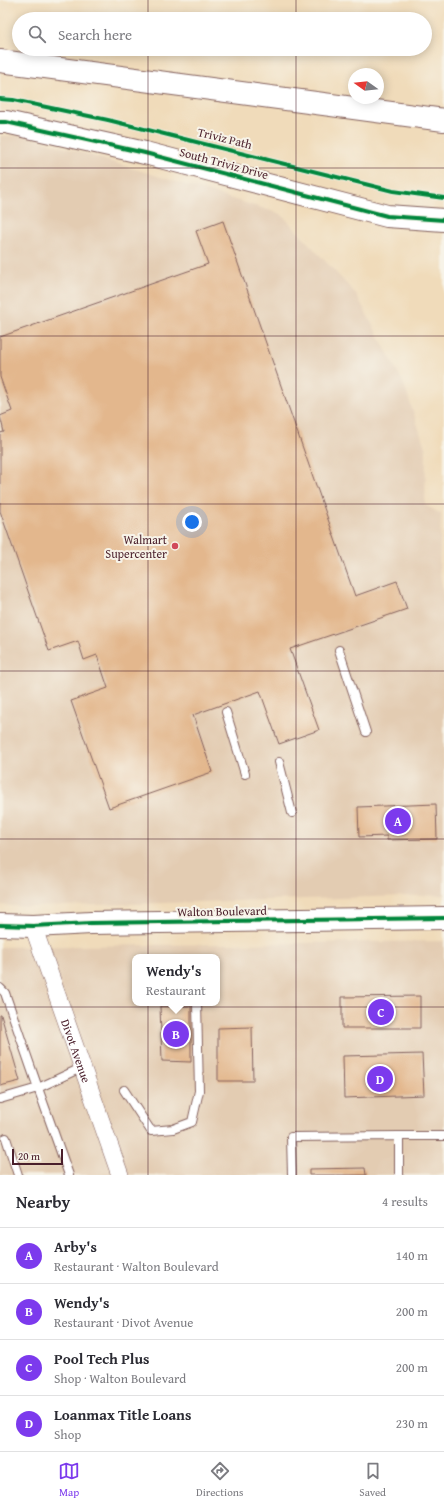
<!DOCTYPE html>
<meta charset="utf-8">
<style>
:root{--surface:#fff;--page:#f2f2f3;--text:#2b2b33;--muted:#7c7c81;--line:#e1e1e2;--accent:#7c3aed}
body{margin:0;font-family:"Gentium Book Plus",serif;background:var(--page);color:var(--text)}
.compass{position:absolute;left:348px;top:68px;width:36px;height:36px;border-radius:50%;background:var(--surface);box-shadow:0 2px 10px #0003;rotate:285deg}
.scale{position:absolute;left:12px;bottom:10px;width:51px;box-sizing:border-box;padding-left:4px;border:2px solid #4a1f2b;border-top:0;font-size:11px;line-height:14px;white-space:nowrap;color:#4a1f2b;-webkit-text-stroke:3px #f7f3e8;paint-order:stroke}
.you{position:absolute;left:192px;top:522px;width:14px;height:14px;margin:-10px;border:3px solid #fff;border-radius:50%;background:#1a73e8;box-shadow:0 0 0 6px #1a73e833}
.badge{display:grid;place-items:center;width:26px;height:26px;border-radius:50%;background:var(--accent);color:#fff;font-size:13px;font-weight:700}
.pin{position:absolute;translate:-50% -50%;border:2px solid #fff;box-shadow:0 1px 4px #0006}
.popup{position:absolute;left:132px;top:954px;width:88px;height:52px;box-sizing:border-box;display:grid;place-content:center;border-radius:8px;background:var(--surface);filter:drop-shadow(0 1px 3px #0005);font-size:13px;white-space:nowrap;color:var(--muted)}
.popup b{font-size:15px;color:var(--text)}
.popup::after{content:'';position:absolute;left:50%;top:100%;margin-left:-8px;border:8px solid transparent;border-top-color:var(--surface)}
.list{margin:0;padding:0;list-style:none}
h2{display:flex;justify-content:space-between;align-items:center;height:52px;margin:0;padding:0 16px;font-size:17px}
h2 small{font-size:13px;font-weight:400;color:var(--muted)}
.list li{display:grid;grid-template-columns:26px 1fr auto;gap:12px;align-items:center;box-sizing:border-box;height:56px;padding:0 16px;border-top:1px solid var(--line)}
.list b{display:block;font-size:15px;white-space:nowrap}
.list p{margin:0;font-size:13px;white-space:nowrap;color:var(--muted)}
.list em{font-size:13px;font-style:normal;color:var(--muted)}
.icon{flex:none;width:22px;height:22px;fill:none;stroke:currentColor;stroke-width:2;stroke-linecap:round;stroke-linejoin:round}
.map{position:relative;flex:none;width:444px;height:1175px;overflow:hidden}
.search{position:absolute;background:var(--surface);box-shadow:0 2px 10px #0003;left:12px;right:12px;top:12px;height:44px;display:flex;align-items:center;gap:10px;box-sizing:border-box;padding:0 14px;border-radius:22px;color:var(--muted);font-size:15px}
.sheet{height:276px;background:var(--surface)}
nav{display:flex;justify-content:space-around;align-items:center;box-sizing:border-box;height:56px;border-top:1px solid var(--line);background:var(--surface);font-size:11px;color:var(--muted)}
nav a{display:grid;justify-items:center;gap:2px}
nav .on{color:var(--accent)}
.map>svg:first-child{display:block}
</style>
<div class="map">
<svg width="444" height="1175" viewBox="0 0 444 1175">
<rect width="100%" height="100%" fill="#f7f3e8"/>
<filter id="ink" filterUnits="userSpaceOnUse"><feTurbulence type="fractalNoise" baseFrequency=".025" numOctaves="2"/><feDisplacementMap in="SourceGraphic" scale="8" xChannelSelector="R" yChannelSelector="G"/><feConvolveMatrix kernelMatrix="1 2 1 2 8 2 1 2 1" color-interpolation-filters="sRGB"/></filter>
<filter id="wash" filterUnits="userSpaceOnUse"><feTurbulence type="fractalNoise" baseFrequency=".012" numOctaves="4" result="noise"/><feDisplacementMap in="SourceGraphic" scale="16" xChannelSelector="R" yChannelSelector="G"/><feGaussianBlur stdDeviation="0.9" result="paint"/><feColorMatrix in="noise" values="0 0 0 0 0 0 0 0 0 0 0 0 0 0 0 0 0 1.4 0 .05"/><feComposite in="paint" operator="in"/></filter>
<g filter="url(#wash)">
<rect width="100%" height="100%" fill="#f0dbba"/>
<!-- built -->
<path fill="#e3ccb2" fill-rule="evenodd" d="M24 135 281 214 356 294 403 382 426 450 425 505 441 514 439 569 444 598V895L29 907 0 905V136Z
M444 941V1175H0V947ZM135 957H217V1003H135Z"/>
<g id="blocks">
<!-- building -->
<path fill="#e3b78d" d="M223 221 355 596 397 581 407 609 290 649 319 730 279 744 260 691 193 715 212 772 109 808 71 701 108 688 97 655 84 660 78 641 49 651 0 511V433L4 432 0 416 12 411 0 377V337L208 264 196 231Z
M436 804 437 839 387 840V836L359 837 358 807Z
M420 996V1028H342V997Z
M160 1006H191V1062L162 1061Z
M0 1015H1L20 1081 0 1086Z
M252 1027 253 1081H218V1028Z
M422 1054 424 1095 344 1098 343 1056Z
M365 1168 366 1175H309V1169Z"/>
</g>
</g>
<g filter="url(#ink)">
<use href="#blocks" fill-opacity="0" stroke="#84615d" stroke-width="1"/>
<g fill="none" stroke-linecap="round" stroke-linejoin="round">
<!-- lane casing -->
<g stroke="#84615d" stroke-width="10">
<path id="lane" d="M339 650 366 732
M226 712 245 774
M279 762 292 813
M0 988 5 993 38 1088 83 1067
M124 1090 151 1131 173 1129 192 1122 199 1091 197 1003
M0 1099 38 1088 69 1175
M6 1138 18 1175
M292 1175 291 1137 399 1136
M399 1175V1136H444"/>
</g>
<!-- street casing -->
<g stroke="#84615d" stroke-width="18">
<g id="street">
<path id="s1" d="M33 926 120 1175"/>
</g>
</g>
<!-- secondary casing -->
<g stroke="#84615d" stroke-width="24">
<path id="secondary" d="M0 122H6L145 153 387 216 444 220
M0 925 33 926 91 923 444 918"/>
</g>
<!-- highway casing -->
<g stroke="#84615d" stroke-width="24">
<path id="highway" d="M0 61 444 120"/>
</g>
<!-- lane -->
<use href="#lane" stroke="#fff" stroke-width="8"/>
<!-- street -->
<use href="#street" stroke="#fff" stroke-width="17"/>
<!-- secondary -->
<use href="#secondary" stroke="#fff" stroke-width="22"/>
<!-- highway -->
<use href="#highway" stroke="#fff" stroke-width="22"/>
<!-- cycleway casing -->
<g stroke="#f7f3e8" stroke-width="6">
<path id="cycleway" d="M0 99 13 100 108 120 393 191 444 198
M0 122H6L145 153 387 216 444 220
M0 925 33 926 91 923 444 918"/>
</g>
<!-- cycleway -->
<use href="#cycleway" stroke="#00873e" stroke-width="4"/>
</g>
</g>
<!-- grid -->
<path fill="none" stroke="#4a1f2b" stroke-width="1" stroke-opacity="0.55" d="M148 0V19M296 0V19M148 49V1175M296 49V1175M0 168H444M0 336H444M0 504H444M0 671H444M0 839H444M0 1007H444"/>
<!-- markers -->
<circle fill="#d1495b" stroke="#f7f3e8" stroke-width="1.5" cx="175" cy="546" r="4"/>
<g text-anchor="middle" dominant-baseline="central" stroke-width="4" stroke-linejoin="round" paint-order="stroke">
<!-- street labels -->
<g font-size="12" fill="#4a1f2b" stroke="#f7f3e8">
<text transform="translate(225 138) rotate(14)">Triviz Path</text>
<text transform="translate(224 163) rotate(15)">South Triviz Drive</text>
<text transform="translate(222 911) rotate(-1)">Walton Boulevard</text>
<text stroke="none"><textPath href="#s1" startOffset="132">Divot Avenue</textPath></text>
</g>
<!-- poi labels -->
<g font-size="12" fill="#4a1f2b" stroke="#f7f3e8" text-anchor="end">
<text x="167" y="539">Walmart<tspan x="167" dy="14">Supercenter</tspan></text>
</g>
</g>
</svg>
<svg class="compass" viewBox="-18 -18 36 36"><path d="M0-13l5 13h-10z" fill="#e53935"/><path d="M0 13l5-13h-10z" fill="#7c7c81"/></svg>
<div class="scale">20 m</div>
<div class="you"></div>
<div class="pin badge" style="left:398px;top:821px">A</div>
<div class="pin badge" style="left:176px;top:1034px">B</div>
<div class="popup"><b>Wendy's</b>Restaurant</div>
<div class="pin badge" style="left:381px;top:1012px">C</div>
<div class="pin badge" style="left:380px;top:1079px">D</div>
<div class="search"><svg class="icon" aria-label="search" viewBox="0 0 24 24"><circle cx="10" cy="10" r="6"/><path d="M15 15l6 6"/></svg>Search here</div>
</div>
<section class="sheet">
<h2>Nearby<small>4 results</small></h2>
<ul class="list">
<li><span class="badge">A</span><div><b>Arby's</b><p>Restaurant · Walton Boulevard</p></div><em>140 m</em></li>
<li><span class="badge">B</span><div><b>Wendy's</b><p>Restaurant · Divot Avenue</p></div><em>200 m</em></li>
<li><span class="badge">C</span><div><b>Pool Tech Plus</b><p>Shop · Walton Boulevard</p></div><em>200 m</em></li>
<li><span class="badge">D</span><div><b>Loanmax Title Loans</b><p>Shop</p></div><em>230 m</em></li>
</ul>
</section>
<nav>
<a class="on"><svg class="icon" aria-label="map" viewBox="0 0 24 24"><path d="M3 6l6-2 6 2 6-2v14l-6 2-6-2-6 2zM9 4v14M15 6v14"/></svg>Map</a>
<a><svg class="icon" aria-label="directions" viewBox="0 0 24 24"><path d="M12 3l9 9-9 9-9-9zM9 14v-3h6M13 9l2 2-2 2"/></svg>Directions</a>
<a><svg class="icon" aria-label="saved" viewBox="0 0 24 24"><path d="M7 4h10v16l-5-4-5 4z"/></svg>Saved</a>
</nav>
